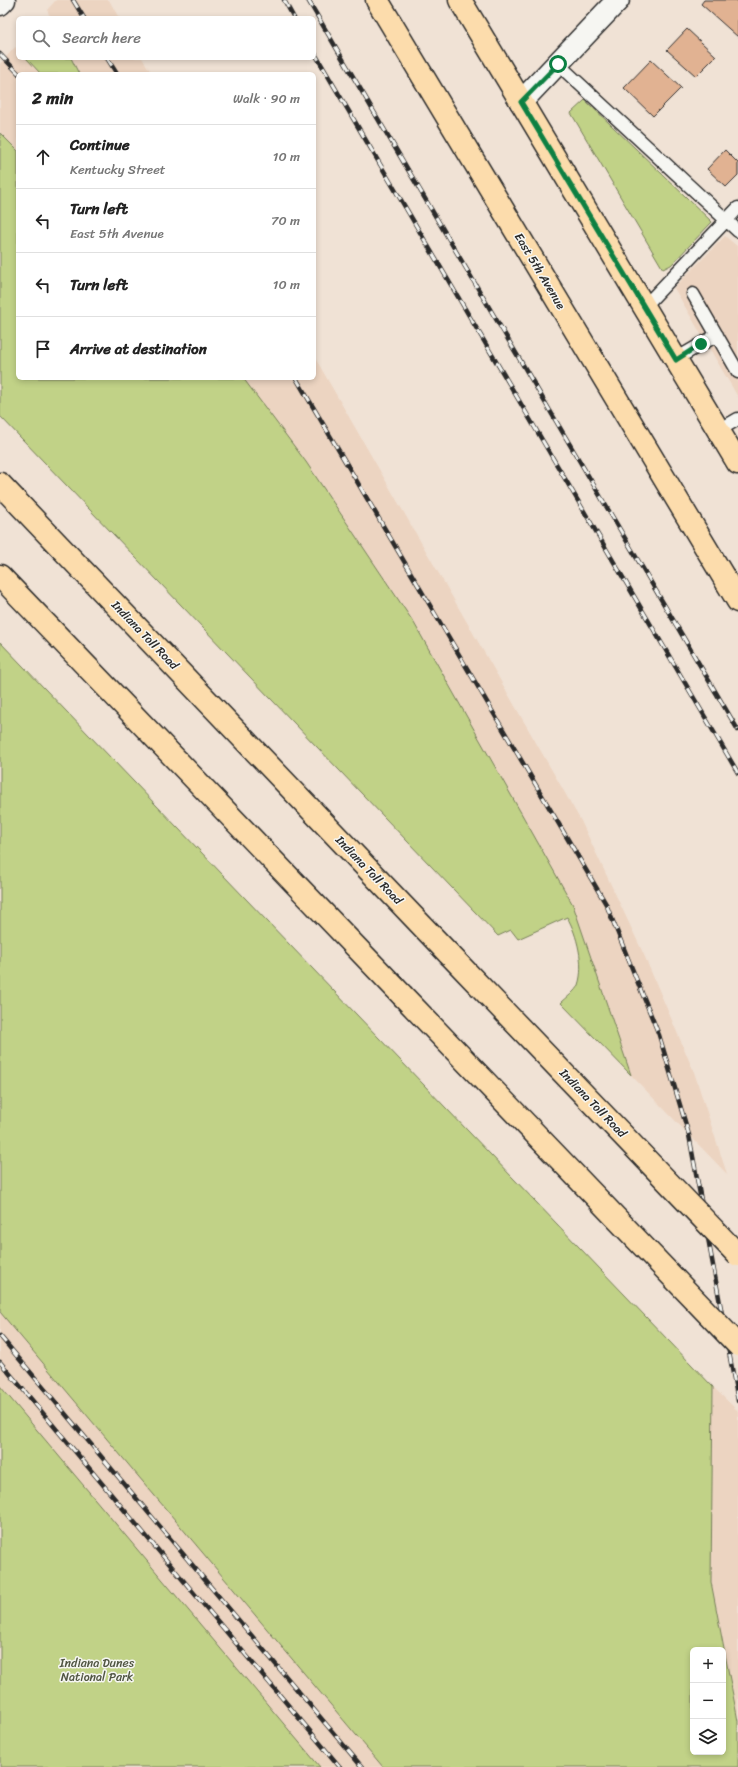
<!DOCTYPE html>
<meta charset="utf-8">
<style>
:root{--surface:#fff;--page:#f2f2f2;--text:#222;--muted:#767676;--line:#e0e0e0}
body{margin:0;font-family:Sriracha,sans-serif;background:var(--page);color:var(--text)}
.controls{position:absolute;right:12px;bottom:12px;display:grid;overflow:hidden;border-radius:6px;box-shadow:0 2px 6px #0003}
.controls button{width:36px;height:36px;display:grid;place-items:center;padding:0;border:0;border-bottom:1px solid var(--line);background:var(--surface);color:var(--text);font:20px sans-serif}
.stop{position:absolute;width:12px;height:12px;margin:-9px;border:3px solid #0b8043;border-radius:50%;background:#fff}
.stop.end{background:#0b8043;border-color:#fff;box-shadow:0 1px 4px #0008}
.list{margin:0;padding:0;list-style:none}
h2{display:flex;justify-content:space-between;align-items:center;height:52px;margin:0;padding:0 16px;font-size:17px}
h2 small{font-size:13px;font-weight:400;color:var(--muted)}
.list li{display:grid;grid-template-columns:26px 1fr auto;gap:12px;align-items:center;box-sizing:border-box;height:64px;padding:0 16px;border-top:1px solid var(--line)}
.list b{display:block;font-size:15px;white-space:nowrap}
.list p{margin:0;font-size:13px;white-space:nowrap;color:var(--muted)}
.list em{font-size:13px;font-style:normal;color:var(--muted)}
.icon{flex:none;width:22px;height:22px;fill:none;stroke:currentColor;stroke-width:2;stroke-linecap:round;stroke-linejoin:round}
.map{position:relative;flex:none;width:738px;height:1767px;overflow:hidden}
.search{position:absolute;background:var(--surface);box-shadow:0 2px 6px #0003;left:16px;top:16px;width:300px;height:44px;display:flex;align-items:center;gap:10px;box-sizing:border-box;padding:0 14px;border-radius:6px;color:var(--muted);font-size:15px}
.panel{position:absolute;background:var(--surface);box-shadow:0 2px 6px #0003;left:16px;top:72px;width:300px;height:308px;border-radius:6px}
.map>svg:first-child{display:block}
</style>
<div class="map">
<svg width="738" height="1767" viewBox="0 0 738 1767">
<rect width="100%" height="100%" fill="#f0e2d5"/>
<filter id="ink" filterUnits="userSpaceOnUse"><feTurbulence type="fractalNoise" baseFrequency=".025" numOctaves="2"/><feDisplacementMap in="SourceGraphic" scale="8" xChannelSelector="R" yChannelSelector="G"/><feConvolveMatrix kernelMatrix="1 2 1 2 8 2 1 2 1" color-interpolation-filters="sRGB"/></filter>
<g filter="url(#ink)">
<!-- built -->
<path fill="#ecd4c1" d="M56 0H109L119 18H51L47 10Z
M15 47 18 50V58H26L41 74H18V151L0 133V64Z
M71 58H142L152 74H79Z
M725 236 738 247V397L674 288Z
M314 356 581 821 644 955 694 1072 727 1174 631 1075 573 905 414 623 306 462 243 378H314Z
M0 1312 383 1767H320L0 1386Z
M713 1387 738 1411V1721L711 1582Z"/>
<!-- green -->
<path fill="#c1d287" stroke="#767e59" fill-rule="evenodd" d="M26 58H71L79 74H41Z
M585 100 712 222 671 265 663 269 571 113Z
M0 133 18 151V378H243L306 462 414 623 573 905 631 1075 561 1003C566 998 576 991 578 985 585 965 577 934 567 917L518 939 511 930 498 936 0 416Z
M0 642 713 1387 711 1582 738 1721V1767H383L0 1312ZM693 1650H723V1752H693Z
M0 1386 320 1767H0Z"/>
<!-- building -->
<path fill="#e1b292" stroke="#2b2b2b" d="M704 0H738V37L701 4Z
M687 29 716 56 696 76 667 50Z
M651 60 681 88 653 116 624 88Z
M725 150 738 163V175L726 187 707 169Z"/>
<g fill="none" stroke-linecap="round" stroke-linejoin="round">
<!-- lane casing -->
<g stroke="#2b2b2b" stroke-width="15">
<path id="lane" d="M558 64 738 231
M693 294 738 372
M645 306 738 208
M676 359 717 335
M719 430 738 419"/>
</g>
<!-- street casing -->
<g stroke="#2b2b2b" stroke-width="25">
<path id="street" d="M0 4 4 0
M521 102 618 0"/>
</g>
<!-- primary casing -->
<g stroke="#2b2b2b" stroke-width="25">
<path id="primary" d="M377 0 738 601
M460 0 738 463"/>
</g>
<!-- highway casing -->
<g stroke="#2b2b2b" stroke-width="25">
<path id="highway" d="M0 484 449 954
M0 576 402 995"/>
</g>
<!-- lane -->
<use href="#lane" stroke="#f6f6f2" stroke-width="12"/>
<!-- street -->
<use href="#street" stroke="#f6f6f2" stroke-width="22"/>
<!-- primary -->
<use href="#primary" stroke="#fcdcac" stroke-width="22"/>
<!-- highway -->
<use href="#highway" stroke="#fcdcac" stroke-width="22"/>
<!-- rail casing -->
<g stroke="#2b2b2b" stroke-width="4.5">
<path id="rail" d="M73 0 84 18
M284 0 294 18
M308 0 738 730
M314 52 738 773
M0 54 19 74
M107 58 117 74
M296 378 606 904 659 1035 689 1135 738 1401
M0 1336 362 1767
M0 1362 340 1767"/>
</g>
<!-- rail -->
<use href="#rail" stroke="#f6f6f2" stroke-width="3" stroke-dasharray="9" stroke-linecap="butt"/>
<!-- highway-bridge casing -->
<g stroke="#2b2b2b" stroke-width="25" stroke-linecap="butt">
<path id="highway-bridge" d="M449 954 738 1255
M402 995 738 1345"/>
</g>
<!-- highway-bridge -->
<use href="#highway-bridge" stroke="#fcdcac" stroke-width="22"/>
</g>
</g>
<g fill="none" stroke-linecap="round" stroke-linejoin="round" filter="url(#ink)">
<!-- route -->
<path stroke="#0b8043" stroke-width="5" d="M558 64 521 102 676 360 701 344"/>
</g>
<g text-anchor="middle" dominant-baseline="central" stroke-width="3" stroke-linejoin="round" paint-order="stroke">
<!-- street labels -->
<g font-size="12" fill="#2b2b2b" stroke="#f6f6f2">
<text transform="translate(540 271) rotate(59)">East 5th Avenue</text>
<text transform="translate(145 635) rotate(46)">Indiana Toll Road</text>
<text transform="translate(369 870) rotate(46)">Indiana Toll Road</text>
<text transform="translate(593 1103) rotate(46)">Indiana Toll Road</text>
</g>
<!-- park labels -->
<g font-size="12" fill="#505542" stroke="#f6f6f2">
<text x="97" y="1663">Indiana Dunes<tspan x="97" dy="14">National Park</tspan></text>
</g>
</g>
</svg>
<div class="controls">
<button>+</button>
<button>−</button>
<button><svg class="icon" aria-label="layers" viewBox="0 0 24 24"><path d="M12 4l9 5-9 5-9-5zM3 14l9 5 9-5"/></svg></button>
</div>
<div class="stop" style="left:558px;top:64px"></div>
<div class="stop end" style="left:701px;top:344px"></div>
<div class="search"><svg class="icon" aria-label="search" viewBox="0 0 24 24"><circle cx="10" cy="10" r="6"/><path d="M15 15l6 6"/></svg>Search here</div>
<section class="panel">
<h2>2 min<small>Walk · 90 m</small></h2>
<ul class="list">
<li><svg class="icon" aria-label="ahead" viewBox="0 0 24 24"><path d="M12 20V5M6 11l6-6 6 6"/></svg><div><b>Continue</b><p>Kentucky Street</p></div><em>10 m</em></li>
<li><svg class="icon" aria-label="left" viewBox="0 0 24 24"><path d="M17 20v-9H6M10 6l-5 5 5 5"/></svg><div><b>Turn left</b><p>East 5th Avenue</p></div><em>70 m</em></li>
<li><svg class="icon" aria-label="left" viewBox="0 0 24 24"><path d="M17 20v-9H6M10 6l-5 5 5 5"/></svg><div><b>Turn left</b></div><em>10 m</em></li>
<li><svg class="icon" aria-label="arrive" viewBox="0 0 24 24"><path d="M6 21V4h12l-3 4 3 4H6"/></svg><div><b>Arrive at destination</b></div></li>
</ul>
</section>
</div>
